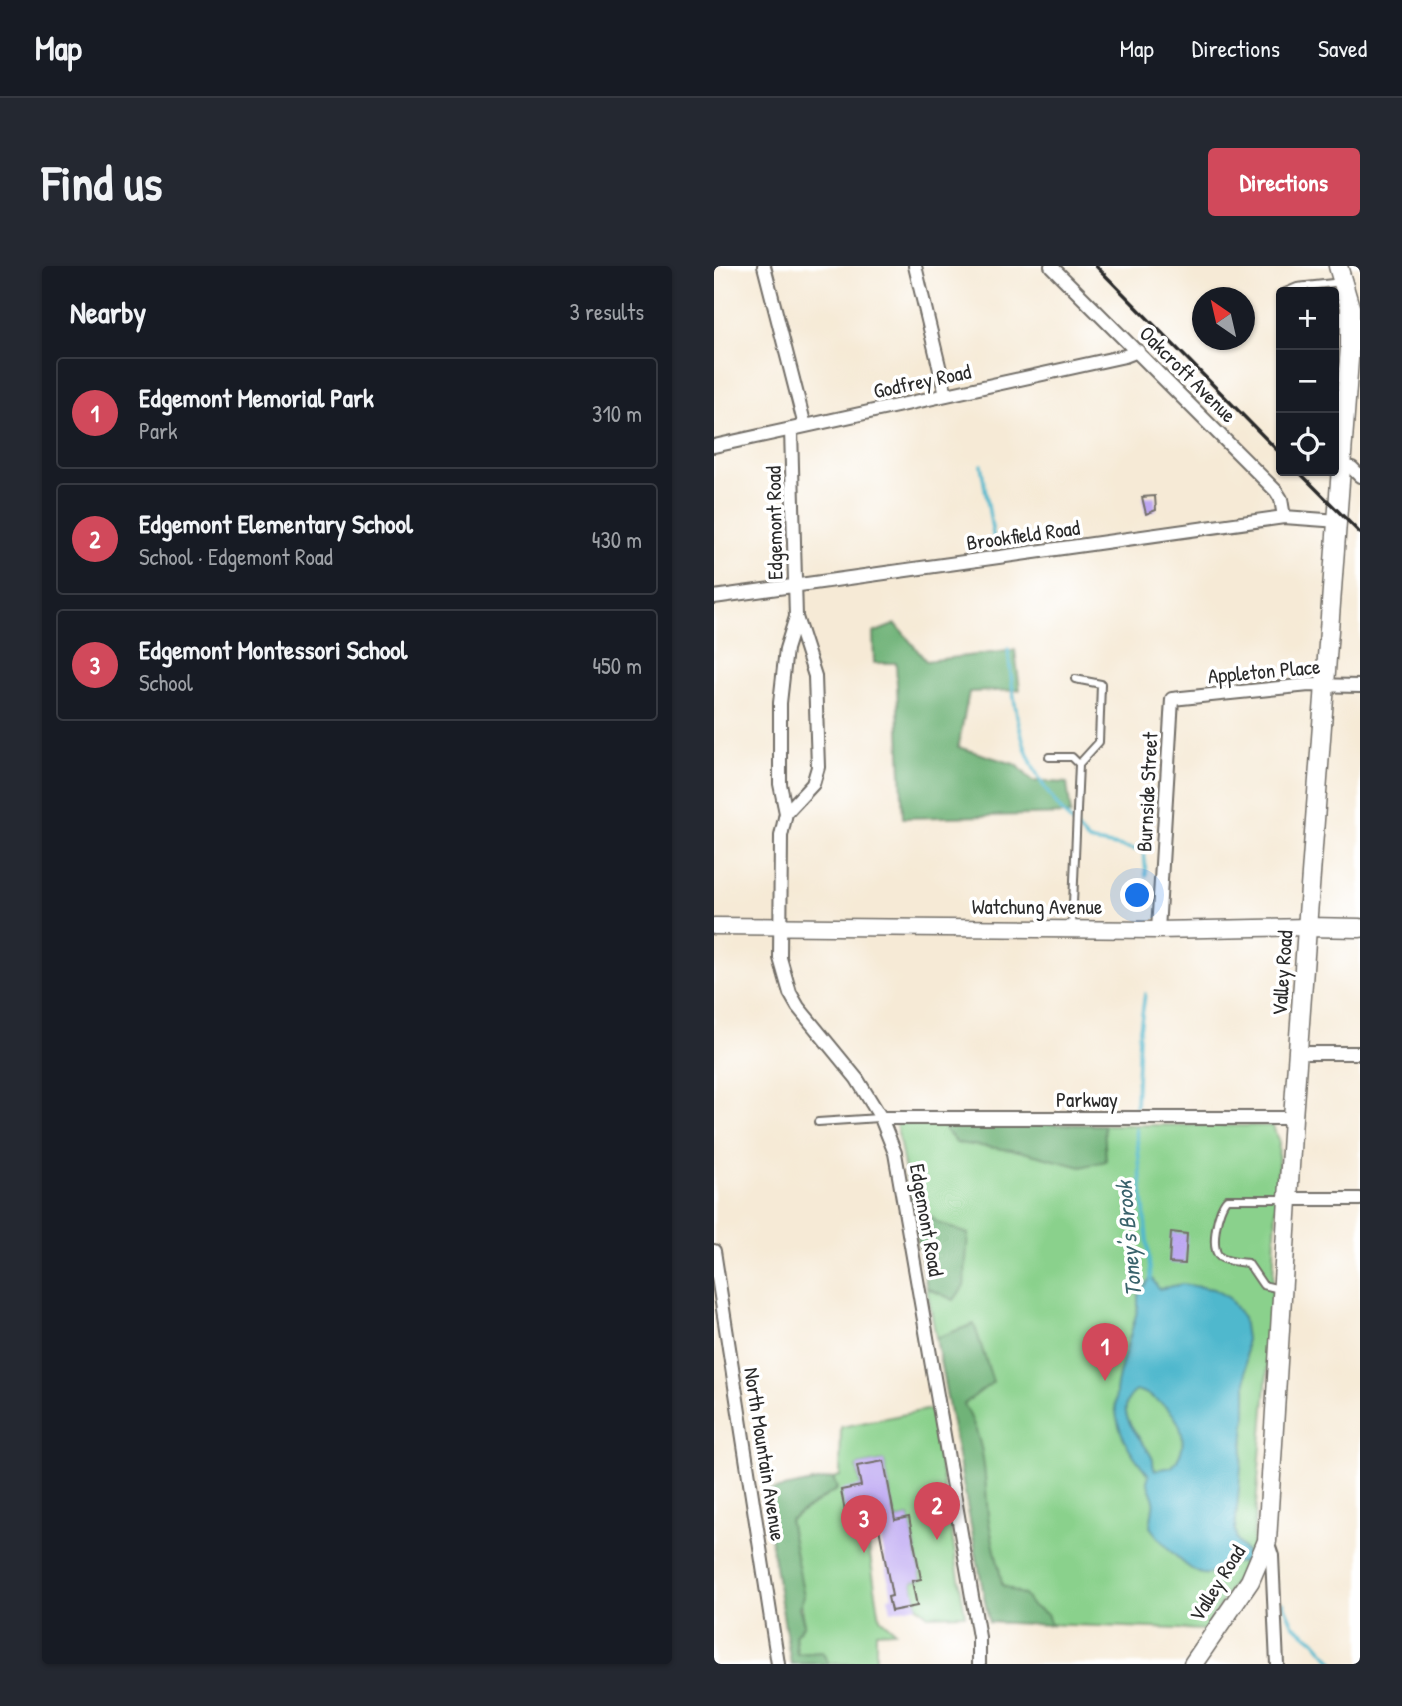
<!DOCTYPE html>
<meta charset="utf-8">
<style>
:root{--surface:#171b24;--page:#242831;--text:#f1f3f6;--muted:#9ea1a6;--line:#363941;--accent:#d1495b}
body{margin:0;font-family:"Patrick Hand",sans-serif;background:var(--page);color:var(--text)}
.controls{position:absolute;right:21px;top:21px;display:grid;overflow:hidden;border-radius:7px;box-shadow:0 2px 5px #0004}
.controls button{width:63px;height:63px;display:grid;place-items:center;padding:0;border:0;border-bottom:2px solid var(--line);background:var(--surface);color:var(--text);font:35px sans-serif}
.compass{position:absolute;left:478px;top:21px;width:63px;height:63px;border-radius:50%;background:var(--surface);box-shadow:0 2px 5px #0004;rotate:326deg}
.you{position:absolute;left:424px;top:630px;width:24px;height:24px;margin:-18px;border:5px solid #fff;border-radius:50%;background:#1a73e8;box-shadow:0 0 0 10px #1a73e833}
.badge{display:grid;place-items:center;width:46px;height:46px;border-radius:50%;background:var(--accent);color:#fff;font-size:23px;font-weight:700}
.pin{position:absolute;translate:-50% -58px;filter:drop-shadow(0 2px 4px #0008)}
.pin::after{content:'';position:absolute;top:37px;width:24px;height:21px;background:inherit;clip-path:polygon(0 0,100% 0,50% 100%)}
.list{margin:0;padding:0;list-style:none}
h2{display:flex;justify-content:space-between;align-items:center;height:91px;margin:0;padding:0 28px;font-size:30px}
h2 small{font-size:23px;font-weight:400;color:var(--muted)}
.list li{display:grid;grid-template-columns:46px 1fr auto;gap:21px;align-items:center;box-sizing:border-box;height:112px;margin:0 14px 14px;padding:0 14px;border:2px solid var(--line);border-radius:7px}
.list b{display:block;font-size:26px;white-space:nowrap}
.list p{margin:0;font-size:23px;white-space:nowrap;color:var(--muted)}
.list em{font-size:23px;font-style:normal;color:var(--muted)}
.icon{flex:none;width:38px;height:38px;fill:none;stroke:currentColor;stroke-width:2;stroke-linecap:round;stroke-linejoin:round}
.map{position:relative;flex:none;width:646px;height:1398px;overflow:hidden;border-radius:7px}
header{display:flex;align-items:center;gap:42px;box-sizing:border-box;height:98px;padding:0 35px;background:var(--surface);border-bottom:2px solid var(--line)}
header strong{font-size:33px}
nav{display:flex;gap:38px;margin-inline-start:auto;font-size:24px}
.intro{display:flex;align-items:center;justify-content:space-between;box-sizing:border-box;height:168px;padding:0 42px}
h1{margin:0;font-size:49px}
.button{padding:18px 32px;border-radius:7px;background:var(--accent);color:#fff;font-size:24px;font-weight:700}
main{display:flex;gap:42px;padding:0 42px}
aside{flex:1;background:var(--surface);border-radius:7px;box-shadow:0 2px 5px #0004}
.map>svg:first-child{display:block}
</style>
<header>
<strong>Map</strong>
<nav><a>Map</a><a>Directions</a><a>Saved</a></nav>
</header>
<div class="intro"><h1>Find us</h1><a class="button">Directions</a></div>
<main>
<aside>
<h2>Nearby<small>3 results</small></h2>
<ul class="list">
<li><span class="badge">1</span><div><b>Edgemont Memorial Park</b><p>Park</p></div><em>310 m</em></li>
<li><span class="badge">2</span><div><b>Edgemont Elementary School</b><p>School · Edgemont Road</p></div><em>430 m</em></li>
<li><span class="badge">3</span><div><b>Edgemont Montessori School</b><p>School</p></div><em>450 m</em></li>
</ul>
</aside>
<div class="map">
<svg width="646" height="1398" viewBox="0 0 646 1398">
<rect width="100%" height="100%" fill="#fff"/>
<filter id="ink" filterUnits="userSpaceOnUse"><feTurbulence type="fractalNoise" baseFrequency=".0143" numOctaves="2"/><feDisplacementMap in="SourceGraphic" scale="14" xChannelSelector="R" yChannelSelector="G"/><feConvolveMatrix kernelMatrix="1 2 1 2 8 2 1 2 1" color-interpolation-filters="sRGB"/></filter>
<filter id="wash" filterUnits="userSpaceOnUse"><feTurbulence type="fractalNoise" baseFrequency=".00686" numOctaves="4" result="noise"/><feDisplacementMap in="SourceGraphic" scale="28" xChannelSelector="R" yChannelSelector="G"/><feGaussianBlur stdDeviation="1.57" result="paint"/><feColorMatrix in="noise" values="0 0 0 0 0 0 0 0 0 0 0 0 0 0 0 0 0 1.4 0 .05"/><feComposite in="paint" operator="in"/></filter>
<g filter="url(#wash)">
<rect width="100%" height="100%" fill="#f6ead6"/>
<!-- green -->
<path fill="#8ad18c" stroke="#5a7e5c" stroke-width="2" d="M182 857 559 860 565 877 557 1060 538 1287 491 1364 275 1356Z
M217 1143 251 1348 214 1349 203 1340 198 1315 207 1313 195 1251 181 1254 170 1195 143 1200 147 1220 134 1262 151 1259 166 1352 181 1365 162 1366V1398H115L108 1386 83 1388 81 1369 90 1358 75 1254 123 1223 119 1212 126 1210 127 1161Z"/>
<!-- forest -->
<path fill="#6fb378" stroke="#4d6f52" stroke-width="2" d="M182 358 212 395 301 384 306 424 255 426 244 481 303 499 318 515 353 517 357 548 189 552 182 397H160L159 367Z
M230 857 390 859 392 895 367 901 305 885 243 877 231 864Z
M196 932 224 957 254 968 250 1020 240 1034 213 1022Z
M260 1058 279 1116 250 1138C273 1180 270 1205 274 1249 277 1273 285 1296 288 1319L310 1329 318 1340 333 1348 337 1359 275 1356 222 1072Z
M119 1212 123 1223 75 1254 90 1330 85 1341 90 1358 81 1369 83 1388 108 1386 115 1398H77L49 1226Z"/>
<!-- water -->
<path fill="#50b8cd" stroke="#3e727c" stroke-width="2" fill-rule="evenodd" d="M437 1011 445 1023 468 1018 499 1023 515 1032 529 1052 532 1073V1149L521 1264 523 1275 536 1291 533 1296C510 1296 511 1304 494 1308 478 1312 445 1273 436 1261L440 1234 433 1215 435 1209C379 1146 406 1114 424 1041V1029ZM422 1125C430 1125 435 1129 442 1134 466 1148 479 1177 458 1201L441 1204C439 1201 439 1198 439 1194 434 1176 393 1147 422 1125Z"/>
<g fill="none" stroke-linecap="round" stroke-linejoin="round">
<!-- stream -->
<path stroke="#50b8cd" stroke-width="3.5" d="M267 199 281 280
M294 383C304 473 309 508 375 575L430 585 432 609
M422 840 425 770 431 728
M422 863 437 1013
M569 1336 579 1359 600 1374 621 1398"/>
</g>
<g id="blocks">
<!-- building -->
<path fill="#bca6f2" d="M441 230 442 244 432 248 428 231Z
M457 966 473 968 471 998 455 997Z
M170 1195 181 1254 195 1251 207 1313 198 1315 203 1340 177 1345 174 1331 178 1330 164 1257 134 1262 127 1224 147 1220 143 1200Z"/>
</g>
</g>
<g filter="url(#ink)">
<use href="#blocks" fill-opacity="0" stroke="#726e67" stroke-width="2"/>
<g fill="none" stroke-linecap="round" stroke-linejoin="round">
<!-- service casing -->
<g stroke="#726e67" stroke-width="10">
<path id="service" d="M571 26 583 21 628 16
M361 413 387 418 385 476 365 498
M335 491H358L365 498 358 661
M104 856 165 852
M566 1023 549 1019 534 997C526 996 513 996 506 991 495 983 504 941 513 933H572"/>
</g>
<!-- minor casing -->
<g stroke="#726e67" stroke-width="16">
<path id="minor" d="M50 0 91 160
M201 0 232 129
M337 0 562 225 567 233 570 251
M77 163 82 351 72 383 66 437V518L72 547 67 570 66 692 76 727 84 741 143 813 167 852 181 887 265 1371V1398
M0 180 411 90 424 85
M629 201 638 202 646 210
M0 331 570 251 625 255
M72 547 99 518 104 501 101 410 82 351
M444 664 458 433 595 419 646 420
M585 787H646
M167 852H579
M574 933H646
M0 985 64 1398
M553 1275 558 1290 563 1398"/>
</g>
<!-- tertiary casing -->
<g stroke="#726e67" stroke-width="19">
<path id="tertiary" d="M0 660 444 664 594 661"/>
</g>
<!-- secondary casing -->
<g stroke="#726e67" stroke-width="21">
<path id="secondary" d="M594 661 646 662
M479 1398 536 1315 553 1275 579 852 636 80V41L624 0"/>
</g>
<!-- service -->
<use href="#service" stroke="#fff" stroke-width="6"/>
<!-- minor -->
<use href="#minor" stroke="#fff" stroke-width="12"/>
<!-- tertiary -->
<use href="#tertiary" stroke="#fff" stroke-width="16"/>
<!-- secondary -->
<use href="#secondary" stroke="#fff" stroke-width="18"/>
<!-- rail -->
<path stroke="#2b2b2b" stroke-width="3.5" d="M382 0 567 188
M584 205 646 267"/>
</g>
</g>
<g text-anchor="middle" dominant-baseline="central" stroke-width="7" stroke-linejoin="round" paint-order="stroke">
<!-- street labels -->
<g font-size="21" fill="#2b2b2b" stroke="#fff">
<text transform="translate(474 108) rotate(45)">Oakcroft Avenue</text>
<text transform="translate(208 115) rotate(-12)">Godfrey Road</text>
<text transform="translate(60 257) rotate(-91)">Edgemont Road</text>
<text transform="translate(309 269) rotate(-8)">Brookfield Road</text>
<text transform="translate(550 405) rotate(-5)">Appleton Place</text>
<text transform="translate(433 526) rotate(-87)">Burnside Street</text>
<text x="323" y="640">Watchung Avenue</text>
<text transform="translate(568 707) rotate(-86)">Valley Road</text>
<text x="373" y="833">Parkway</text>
<text transform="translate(213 954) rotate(80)">Edgemont Road</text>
<text transform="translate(51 1188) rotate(81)">North Mountain Avenue</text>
<text transform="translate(503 1317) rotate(-58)">Valley Road</text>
</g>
<!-- water labels -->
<g font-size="23" font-style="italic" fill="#3a636c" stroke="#fff">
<text transform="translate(414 973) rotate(-95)">Toney's Brook</text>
</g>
</g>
</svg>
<div class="controls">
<button>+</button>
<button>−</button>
<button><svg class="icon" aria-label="locate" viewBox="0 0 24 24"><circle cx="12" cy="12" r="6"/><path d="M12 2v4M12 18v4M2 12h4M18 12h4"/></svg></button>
</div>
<svg class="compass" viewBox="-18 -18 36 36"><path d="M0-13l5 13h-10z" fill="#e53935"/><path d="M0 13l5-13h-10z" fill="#9ea1a6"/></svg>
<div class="you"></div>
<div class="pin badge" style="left:391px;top:1115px">1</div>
<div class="pin badge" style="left:223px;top:1274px">2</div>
<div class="pin badge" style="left:150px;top:1287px">3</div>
</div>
</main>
